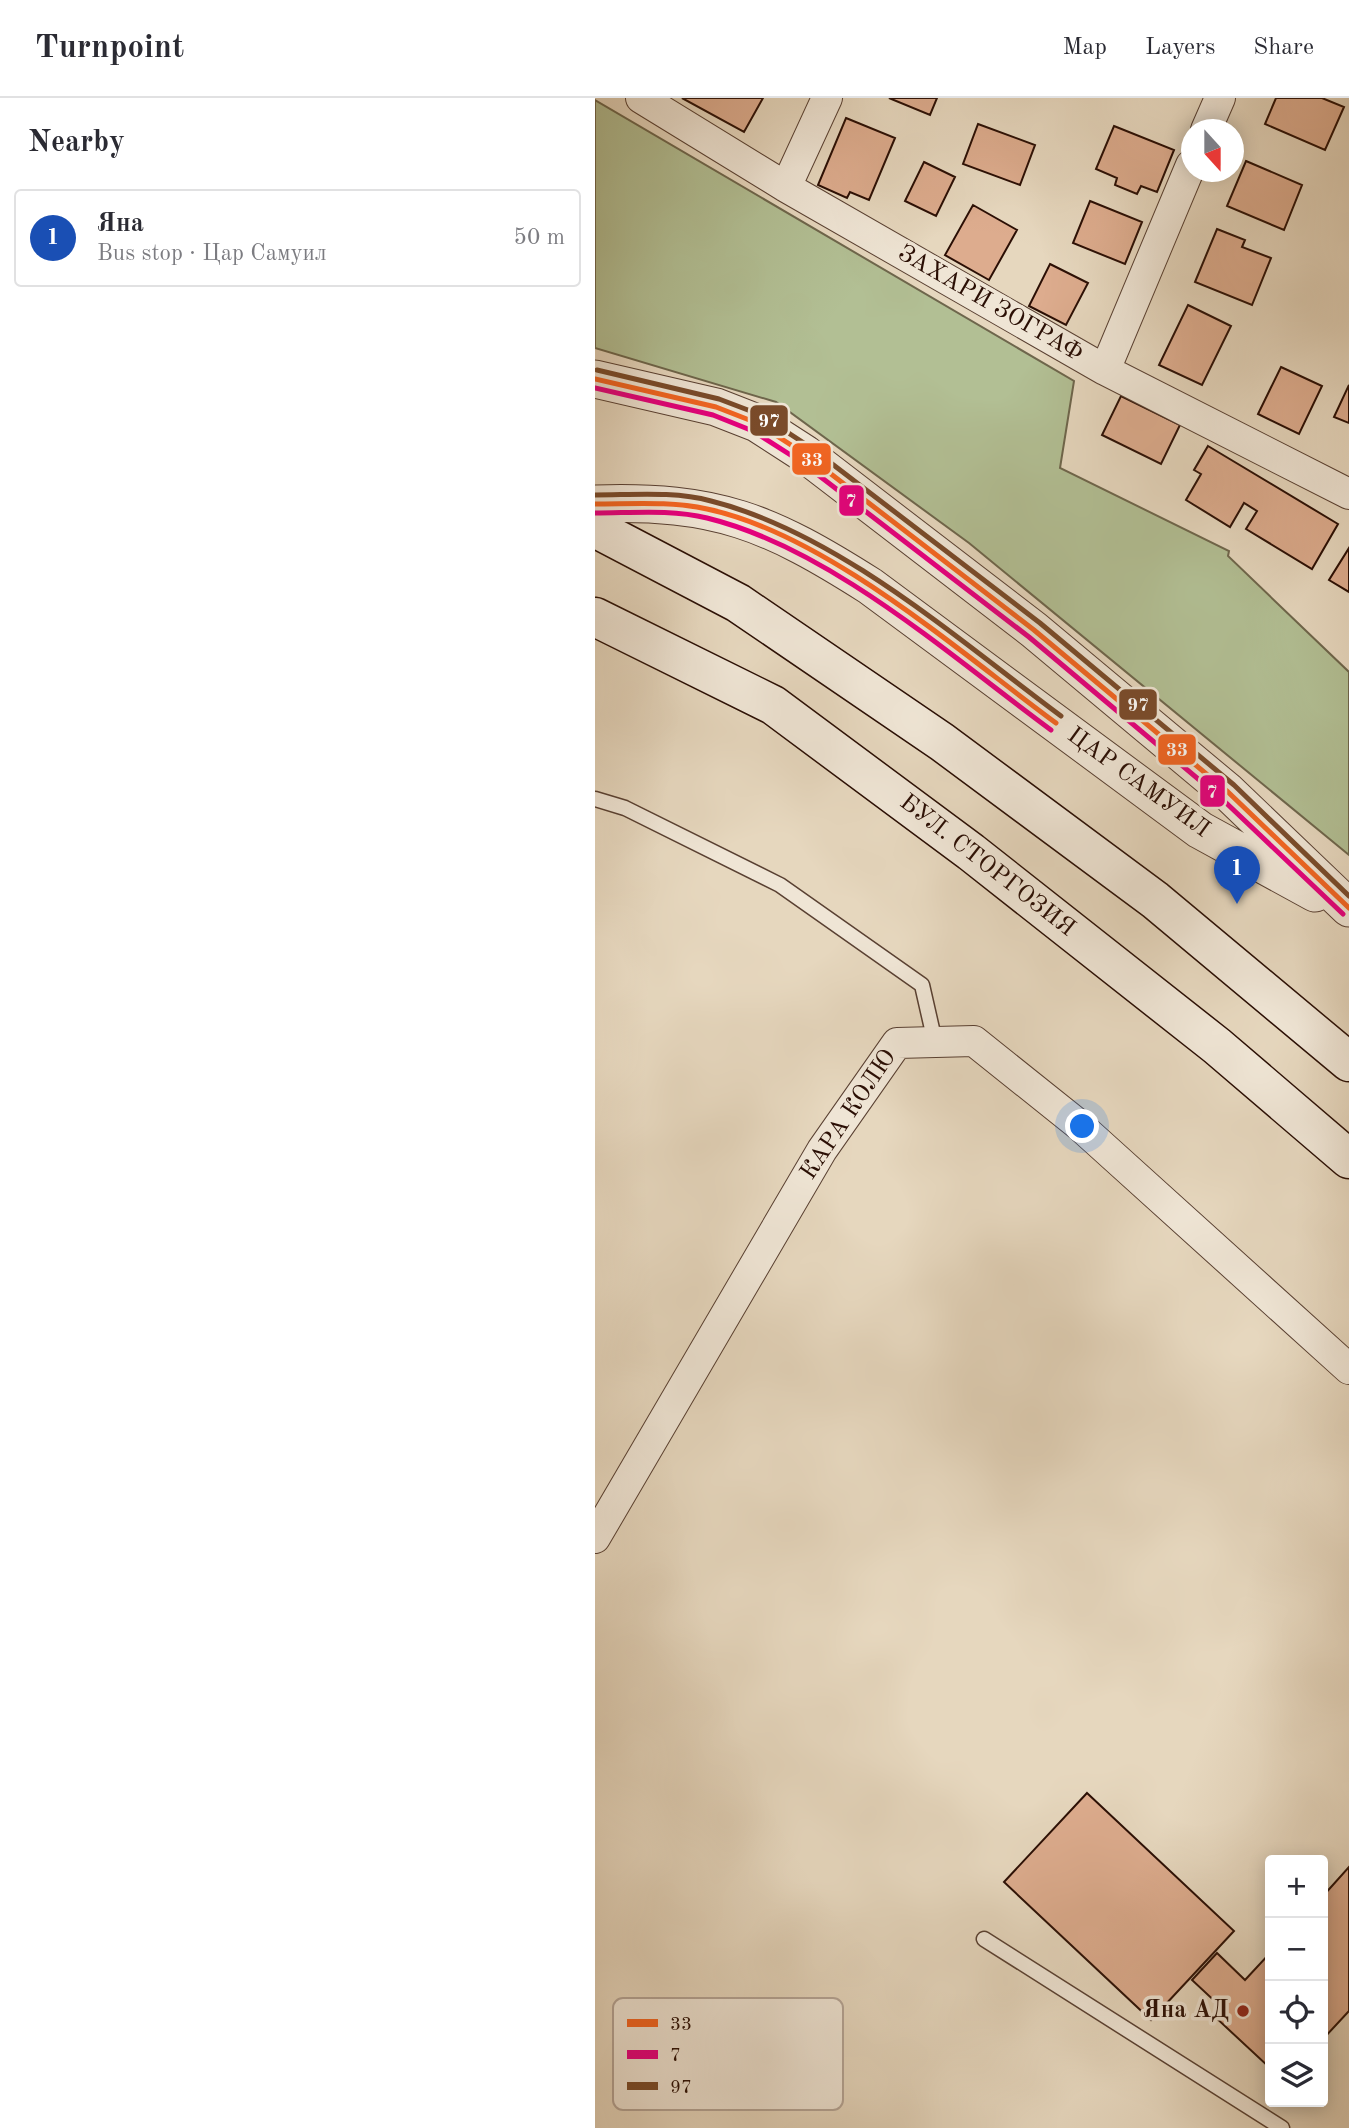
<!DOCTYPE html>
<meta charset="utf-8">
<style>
:root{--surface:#fff;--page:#f2f2f3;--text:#2b2b33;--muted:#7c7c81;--line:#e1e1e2;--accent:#0b8043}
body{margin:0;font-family:"Old Standard TT",serif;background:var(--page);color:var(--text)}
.controls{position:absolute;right:21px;bottom:21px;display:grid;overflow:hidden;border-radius:7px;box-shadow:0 4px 18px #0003}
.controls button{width:63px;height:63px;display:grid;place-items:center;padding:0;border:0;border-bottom:2px solid var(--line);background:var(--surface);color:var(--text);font:35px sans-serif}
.compass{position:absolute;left:586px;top:21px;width:63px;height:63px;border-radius:50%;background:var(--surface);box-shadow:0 4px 18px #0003;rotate:159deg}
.you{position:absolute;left:488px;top:1029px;width:24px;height:24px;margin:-18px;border:5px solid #fff;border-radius:50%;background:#1a73e8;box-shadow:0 0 0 10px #1a73e833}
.badge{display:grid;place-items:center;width:46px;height:46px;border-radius:50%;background:var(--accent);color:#fff;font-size:23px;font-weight:700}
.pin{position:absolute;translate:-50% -58px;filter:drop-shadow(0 2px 4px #0008)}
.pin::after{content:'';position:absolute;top:37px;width:24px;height:21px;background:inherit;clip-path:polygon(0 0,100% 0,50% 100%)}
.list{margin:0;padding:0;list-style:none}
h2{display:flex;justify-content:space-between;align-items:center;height:91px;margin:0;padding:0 28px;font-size:30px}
h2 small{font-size:23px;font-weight:400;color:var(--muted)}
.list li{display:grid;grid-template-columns:46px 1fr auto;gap:21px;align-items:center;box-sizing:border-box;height:98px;margin:0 14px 14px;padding:0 14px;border:2px solid var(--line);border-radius:7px}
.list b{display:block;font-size:26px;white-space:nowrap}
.list p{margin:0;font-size:23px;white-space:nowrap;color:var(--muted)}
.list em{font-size:23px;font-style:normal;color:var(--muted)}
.icon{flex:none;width:38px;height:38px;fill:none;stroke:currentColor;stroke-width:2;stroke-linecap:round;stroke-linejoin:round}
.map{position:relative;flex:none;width:754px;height:2030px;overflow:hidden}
header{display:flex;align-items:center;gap:42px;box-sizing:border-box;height:98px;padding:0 35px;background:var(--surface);border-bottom:2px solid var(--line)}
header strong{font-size:33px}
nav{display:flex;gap:38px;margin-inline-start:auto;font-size:24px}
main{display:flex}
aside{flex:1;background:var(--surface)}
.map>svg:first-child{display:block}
</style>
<header>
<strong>Turnpoint</strong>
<nav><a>Map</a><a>Layers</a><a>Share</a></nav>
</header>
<main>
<aside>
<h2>Nearby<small></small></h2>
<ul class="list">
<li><span class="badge" style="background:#1a4fb4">1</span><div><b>Яна</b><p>Bus stop · Цар Самуил</p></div><em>50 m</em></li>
</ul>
</aside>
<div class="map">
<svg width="754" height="2030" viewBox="0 0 754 2030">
<rect width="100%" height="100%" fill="#e6d7be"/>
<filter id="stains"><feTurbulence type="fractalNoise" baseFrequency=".00286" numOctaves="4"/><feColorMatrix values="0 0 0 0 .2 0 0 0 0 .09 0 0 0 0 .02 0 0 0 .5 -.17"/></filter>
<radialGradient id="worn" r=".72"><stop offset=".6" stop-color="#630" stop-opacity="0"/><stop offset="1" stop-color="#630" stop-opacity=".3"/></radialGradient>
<!-- green -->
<path fill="#b2bf94" stroke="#6e664c" stroke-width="2" d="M0 2 479 283 465 370 634 453 633 458 754 574V757L374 445 181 304 0 250Z"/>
<!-- building -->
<path fill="#ddac8e" stroke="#2a0e04" stroke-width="2" d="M87 0H168L149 34Z
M294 0H342L335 17Z
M681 0H727L749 9 730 52 670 26Z
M251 20 300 40 274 102 255 94 252 100 223 87Z
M383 26 440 47 425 87 368 66Z
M519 28 579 52 562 94 546 88 542 96 520 87 522 80 501 71Z
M651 63 707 87 689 132 632 108Z
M329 64 360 79 341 118 310 103Z
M495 103 547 124 530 166 478 145Z
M378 107 422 132 394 182 350 157Z
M622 131 650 142 647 149 676 160 657 207 600 184Z
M455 166 493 185 471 227 434 208Z
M593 207 636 228 607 287 564 267Z
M686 269 727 288 704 336 663 316Z
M754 287V325L739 319Z
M526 298 585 327 566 366 507 337Z
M613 348 743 426 717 471 651 431 662 413 649 405 635 429 591 402 606 376 599 372Z
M754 450V494L734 482Z
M492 1695 639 1833 556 1922 409 1784Z
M754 1769V1913L728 1941V1798Z
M622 1855 650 1882 675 1855V1970L618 1917 625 1908 597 1882Z"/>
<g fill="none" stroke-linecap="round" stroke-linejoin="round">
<!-- service casing -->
<g stroke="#594032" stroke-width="17">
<path id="service" d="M0 701 30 710 185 787 327 887 340 944
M389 1841 687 2030"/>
</g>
<!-- minor casing -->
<g stroke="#594032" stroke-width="32">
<path id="minor" d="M46 0 191 89 510 272 754 396
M611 32 625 0
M191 89 232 0
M510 272 596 67
M0 1440 227 1052 302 945 379 943 484 1027 754 1271"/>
</g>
<!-- tertiary casing -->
<g stroke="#594032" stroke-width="39">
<path id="tertiary" d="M0 281 121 309 162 325 210 356 439 532 633 694 754 810
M0 406C122 402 174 424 275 488L605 732 720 795"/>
</g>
<!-- secondary casing -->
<g stroke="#2a0e04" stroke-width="41">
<path id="secondary" d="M0 430 143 505 347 644 560 802 754 964
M0 519 178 607 376 754 622 948 754 1061"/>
</g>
<!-- service -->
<use href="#service" stroke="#efe5d5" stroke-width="14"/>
<!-- minor -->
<use href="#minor" stroke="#efe5d5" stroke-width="30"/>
<!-- tertiary -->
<use href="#tertiary" stroke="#efe5d5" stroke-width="37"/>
<!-- secondary -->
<use href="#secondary" stroke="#efe5d5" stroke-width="38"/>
<!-- bus-1 casing -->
<g stroke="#efe5d5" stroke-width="10">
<path id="bus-1" d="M0 281 121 309 162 325 210 356 439 532 633 694 754 810
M0 406C37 406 76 403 112 411 231 436 363 553 461 625"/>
</g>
<!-- bus-2 casing -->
<g stroke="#efe5d5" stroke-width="10">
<path id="bus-2" d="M0 290 118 317 158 333 205 363 434 539 627 701 748 816
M0 415C37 415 76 411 112 420 235 450 354 557 456 632"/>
</g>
<!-- bus-3 casing -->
<g stroke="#efe5d5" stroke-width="10">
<path id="bus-3" d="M2 272 124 301 166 317 215 349 445 525 639 687 754 798
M0 397C38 397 79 393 116 403 243 435 362 541 466 618"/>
</g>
<!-- bus-1 -->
<use href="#bus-1" stroke="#f26522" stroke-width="5"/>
<!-- bus-2 -->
<use href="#bus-2" stroke="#e5007d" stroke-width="5"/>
<!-- bus-3 -->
<use href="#bus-3" stroke="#7a4b2a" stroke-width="5"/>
</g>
<!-- markers -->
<circle fill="#8f2418" stroke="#efe5d5" stroke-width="2.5" cx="648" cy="1913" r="7"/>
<g text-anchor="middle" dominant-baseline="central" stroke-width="7" stroke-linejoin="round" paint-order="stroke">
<!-- street labels -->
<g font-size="24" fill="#2a0e04" stroke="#efe5d5">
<text transform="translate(395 206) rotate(30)">ЗАХАРИ ЗОГРАФ</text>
<text transform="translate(543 685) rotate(36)">ЦАР САМУИЛ</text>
<text transform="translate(392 768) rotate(38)">БУЛ. СТОРГОЗИЯ</text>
<text transform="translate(254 1017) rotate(-56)">КАРА КОЛЮ</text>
</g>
<!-- poi labels -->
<g font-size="24" font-weight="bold" fill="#2a0e04" stroke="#efe5d5" text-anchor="end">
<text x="634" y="1913">Яна АД</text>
</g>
</g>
<!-- legend -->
<rect x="18" y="1900" width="230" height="112" rx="10" fill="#efe5d5" stroke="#b4a496" stroke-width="2"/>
<rect x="32" y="1921" width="31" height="8" fill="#f26522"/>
<rect x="32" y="1952" width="31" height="9" fill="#e5007d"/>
<rect x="32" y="1984" width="31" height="8" fill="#7a4b2a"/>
<g font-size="19" fill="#2a0e04">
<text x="75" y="1932">33</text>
<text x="75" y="1963">7</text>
<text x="75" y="1995">97</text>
</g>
<g stroke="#efe5d5" stroke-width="2.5">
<rect x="154" y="306" width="40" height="33" rx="7" fill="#7a4b2a"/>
<rect x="196" y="344" width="41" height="34" rx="7" fill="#f26522"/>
<rect x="243" y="386" width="27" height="33" rx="7" fill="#e5007d"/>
<rect x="523" y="590" width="40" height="33" rx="7" fill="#7a4b2a"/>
<rect x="562" y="635" width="40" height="33" rx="7" fill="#f26522"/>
<rect x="604" y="676" width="27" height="34" rx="7" fill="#e5007d"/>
</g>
<g font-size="19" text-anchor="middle" font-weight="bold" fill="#fff">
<text x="174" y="329">97</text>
<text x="217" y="368">33</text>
<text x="256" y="409">7</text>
<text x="543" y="613">97</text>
<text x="582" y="658">33</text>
<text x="617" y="700">7</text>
</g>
<rect width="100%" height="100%" filter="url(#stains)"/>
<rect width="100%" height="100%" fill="url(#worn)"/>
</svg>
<div class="controls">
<button>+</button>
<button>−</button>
<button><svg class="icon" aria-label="locate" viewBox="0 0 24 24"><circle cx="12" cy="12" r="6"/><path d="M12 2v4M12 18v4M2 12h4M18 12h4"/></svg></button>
<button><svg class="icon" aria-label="layers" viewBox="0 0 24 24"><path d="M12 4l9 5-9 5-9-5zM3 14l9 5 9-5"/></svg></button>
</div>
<svg class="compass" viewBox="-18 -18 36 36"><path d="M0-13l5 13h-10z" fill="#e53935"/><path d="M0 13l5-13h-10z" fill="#7c7c81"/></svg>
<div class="you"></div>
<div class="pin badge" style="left:642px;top:806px;background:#1a4fb4">1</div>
</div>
</main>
